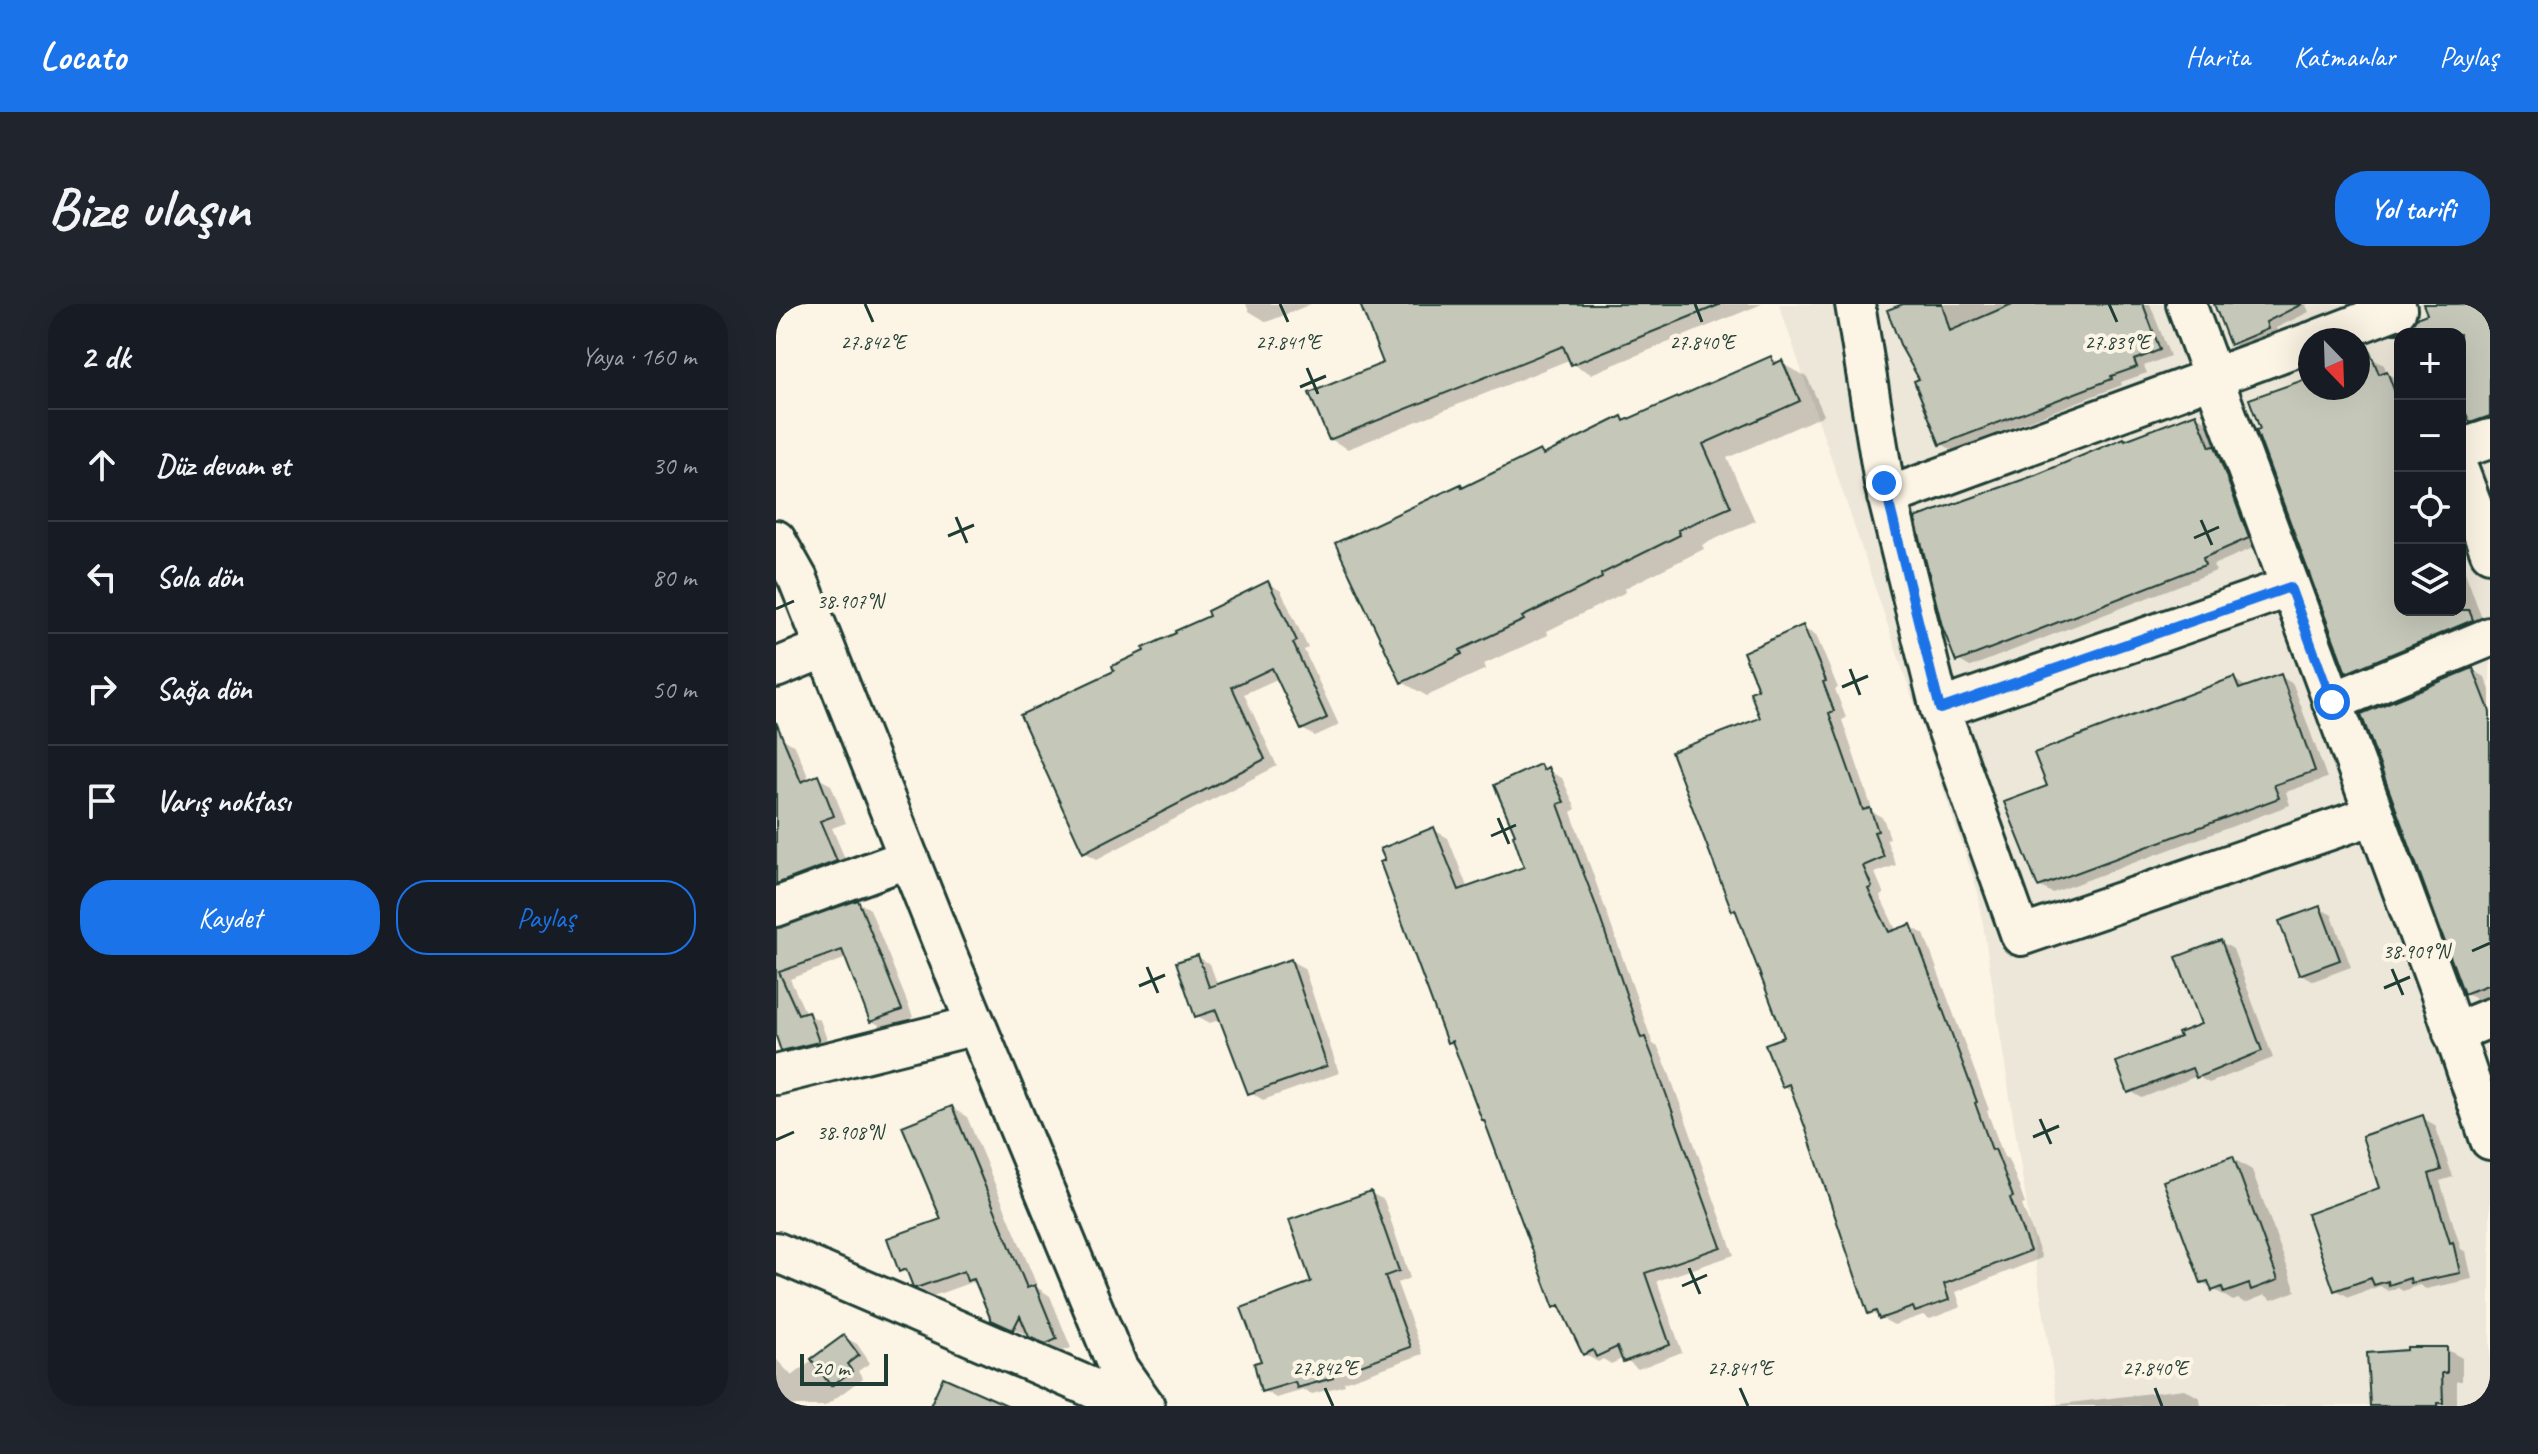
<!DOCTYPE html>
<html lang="tr">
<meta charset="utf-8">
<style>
:root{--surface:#171b24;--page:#20242c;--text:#f1f3f6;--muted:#9ea1a6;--line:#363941;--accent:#1a73e8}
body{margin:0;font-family:Caveat,sans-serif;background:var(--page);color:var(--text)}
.controls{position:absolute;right:24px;top:24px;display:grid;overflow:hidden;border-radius:16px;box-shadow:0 8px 32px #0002}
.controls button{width:72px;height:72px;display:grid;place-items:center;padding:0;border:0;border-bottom:2px solid var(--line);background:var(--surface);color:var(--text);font:40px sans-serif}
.compass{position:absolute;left:1522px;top:24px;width:72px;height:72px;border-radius:50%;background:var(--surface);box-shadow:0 8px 32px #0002;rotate:157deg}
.scale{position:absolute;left:24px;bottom:20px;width:88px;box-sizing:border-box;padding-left:8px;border:4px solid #1f3d34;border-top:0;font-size:22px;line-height:28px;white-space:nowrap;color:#1f3d34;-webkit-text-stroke:6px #fcf5e5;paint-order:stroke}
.stop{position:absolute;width:24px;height:24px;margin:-18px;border:6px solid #1a73e8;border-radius:50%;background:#fff}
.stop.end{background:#1a73e8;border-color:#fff;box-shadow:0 2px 8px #0008}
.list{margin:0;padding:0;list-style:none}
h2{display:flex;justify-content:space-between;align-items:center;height:104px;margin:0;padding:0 32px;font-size:34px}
h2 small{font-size:26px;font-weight:400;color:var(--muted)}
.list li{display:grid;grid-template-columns:52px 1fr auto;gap:24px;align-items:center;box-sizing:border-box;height:112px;padding:0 32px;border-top:2px solid var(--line)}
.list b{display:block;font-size:30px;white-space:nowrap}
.list em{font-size:26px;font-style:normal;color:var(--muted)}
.actions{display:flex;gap:16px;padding:24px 32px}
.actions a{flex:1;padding:18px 0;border:2px solid var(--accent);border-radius:32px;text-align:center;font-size:28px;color:var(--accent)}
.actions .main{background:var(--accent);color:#fff}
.icon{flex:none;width:44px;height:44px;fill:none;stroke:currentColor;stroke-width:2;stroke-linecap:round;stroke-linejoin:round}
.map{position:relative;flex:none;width:1714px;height:1102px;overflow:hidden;border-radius:32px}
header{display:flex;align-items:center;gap:48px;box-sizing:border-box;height:112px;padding:0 40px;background:var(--accent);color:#fff}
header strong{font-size:38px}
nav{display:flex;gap:44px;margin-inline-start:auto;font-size:28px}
.intro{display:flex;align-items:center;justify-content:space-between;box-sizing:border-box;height:192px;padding:0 48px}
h1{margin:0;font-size:56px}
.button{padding:20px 36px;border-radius:32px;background:var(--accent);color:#fff;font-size:28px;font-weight:700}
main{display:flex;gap:48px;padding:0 48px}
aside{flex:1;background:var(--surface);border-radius:32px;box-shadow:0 8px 32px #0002}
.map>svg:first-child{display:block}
</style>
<header>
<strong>Locato</strong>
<nav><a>Harita</a><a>Katmanlar</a><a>Paylaş</a></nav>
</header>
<div class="intro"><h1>Bize ulaşın</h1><a class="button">Yol tarifi</a></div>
<main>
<aside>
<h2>2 dk<small>Yaya · 160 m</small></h2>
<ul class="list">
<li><svg class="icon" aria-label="ahead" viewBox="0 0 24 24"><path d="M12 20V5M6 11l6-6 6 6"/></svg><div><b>Düz devam et</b></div><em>30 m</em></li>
<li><svg class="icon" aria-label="left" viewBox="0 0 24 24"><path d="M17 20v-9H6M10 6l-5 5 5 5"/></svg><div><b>Sola dön</b></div><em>80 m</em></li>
<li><svg class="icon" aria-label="right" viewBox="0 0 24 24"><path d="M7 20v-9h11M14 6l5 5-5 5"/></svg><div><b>Sağa dön</b></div><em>50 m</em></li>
<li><svg class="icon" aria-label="arrive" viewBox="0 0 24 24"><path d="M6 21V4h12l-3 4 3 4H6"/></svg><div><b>Varış noktası</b></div></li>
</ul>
<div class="actions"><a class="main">Kaydet</a><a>Paylaş</a></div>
</aside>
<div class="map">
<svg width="1714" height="1102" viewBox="0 0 1714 1102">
<rect width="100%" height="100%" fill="#fcf5e5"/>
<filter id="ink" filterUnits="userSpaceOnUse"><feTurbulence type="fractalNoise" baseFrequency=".0125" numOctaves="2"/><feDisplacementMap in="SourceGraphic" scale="16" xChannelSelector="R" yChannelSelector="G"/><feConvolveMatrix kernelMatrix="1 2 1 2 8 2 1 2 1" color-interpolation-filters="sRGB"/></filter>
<g filter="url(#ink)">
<!-- built -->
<path fill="#ece7d8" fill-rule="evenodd" d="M1003 0H1714V1102H1282L1202 588ZM1624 30H1684V306H1624ZM1534 36H1582V84H1534Z"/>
<!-- shadow -->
<path fill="#0003" d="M470 0H535L491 18 473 7Z
M585 0H986L815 70 797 60 795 55 572 145 554 135 609 60Z
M1130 0H1374L1394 52 1368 62 1371 69 1345 78 1346 81 1176 146 1166 140 1146 76Z
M1442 0H1532L1530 1 1533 8 1500 24 1503 31 1467 46 1456 39Z
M1649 0H1714V122L1708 125 1684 113V30H1648L1653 11Z
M995 54 1031 73 1048 111 951 154 979 217 926 241 928 245 849 284 850 288 771 327 772 331 708 360 710 365 651 392 626 378 685 183 688 185 764 148 771 152 846 115 851 118Z
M1595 54 1608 61 1611 69 1624 77V306H1684V254L1709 323 1584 375 1571 367 1476 96 1534 76V84H1582V58Z
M1419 111 1431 118 1444 147 1450 151 1484 241 1437 261 1440 267 1194 363 1182 356 1351 138Z
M492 279 505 287 532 344 528 346 563 421 539 432 526 425 503 374 468 390 501 462 321 555 308 548 341 368Z
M1026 324 1040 331 1062 384 1059 385 1070 414 1066 416 1097 508 1107 514 1114 534 1110 535 1120 561 1099 569 1108 590 1104 592 1121 628 1135 623 1148 630 1213 806 1211 807 1228 853 1232 855 1241 877 1249 900 1246 901 1266 954 1180 988 1185 1003 1154 1015 1147 1011 1118 1021 1094 1008 1018 788 1007 782 1010 734 962 608 957 605 987 415 985 386Z
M1697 366 1709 373 1714 386V692L1702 696 1690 689Z
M1504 372 1517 380 1551 474 1510 488 1514 501 1276 589 1263 582 1274 483 1458 375 1472 384Z
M6 434 19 442 34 477 42 474 55 481 70 519 56 524 73 564 0 593V437Z
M764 463 786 474 800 505 795 508 877 740 882 743 893 769 958 951 881 977 906 1048 862 1065 848 1054 835 1060 827 1055 822 1058 808 1050 789 1008 779 1002 680 742 672 738 658 526 672 534 692 585 750 564Z
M82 598 94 605 137 713 108 724 96 717 71 654 14 675 30 710 44 716 54 744 19 753 7 746 0 726V625Z
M1543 604 1556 611 1575 663 1537 677 1525 670Z
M1445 638 1457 645 1497 754 1433 779 1421 772 1366 794 1354 787 1428 721Z
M422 653 434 660 442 682 515 657 528 664 563 769 487 796 474 788 446 715 434 719 421 712Z
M176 804 191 813 262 984 274 992 295 1044 286 1047 216 1015 202 981 196 978 157 992 138 981 135 972 125 966 168 916Z
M1646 814 1659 821 1677 873 1664 877 1685 945 1690 948 1696 975 1650 985 1643 981 1627 987 1622 984 1612 987 1604 982 1573 993 1560 986 1605 885Z
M1456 854 1476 866 1520 987 1496 996 1489 991 1469 999 1462 995 1457 997 1426 978Z
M595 889 608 896 634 974 621 979 647 1050 568 1078 569 1081 536 1090 528 1086 500 1094 487 1086V1058Z
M68 1033 81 1040 94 1059 82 1067 87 1074 49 1102H0V1055L16 1072Z
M1670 1045 1686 1054V1077H1681V1102H1596Z
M1408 1085 1424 1094 1425 1102H1269Z"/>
<!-- building -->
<path fill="#c5c7b9" stroke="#1f3d34" stroke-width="2" d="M584 0H943V1L795 61 787 42 553 136 533 89 607 59Z
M1127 0H1166L1174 27 1236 0H1367L1384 46 1358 56 1361 63 1335 72 1336 75 1164 141 1138 77 1143 75 1125 43 1111 6Z
M1438 0H1526L1490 18 1492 25 1454 41Z
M1647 0H1714V112L1694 119 1684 96V30H1617L1630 25 1640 14 1651 10Z
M1591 40 1603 70 1611 67 1624 102V306H1693L1697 316 1570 369 1480 126 1484 125 1473 95 1533 74 1534 84H1582V43Z
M995 52 998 60 1006 56 1024 97 927 140 955 203 902 226 904 231 825 270 826 274 746 313 748 316 684 346 686 350 625 379 559 239 685 180 686 184 764 146 767 151 846 112 848 117Z
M1420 109 1434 143 1439 142 1473 234 1427 254 1429 261 1180 358 1166 322 1139 214 1260 171 1348 134 1349 136Z
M492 277 521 337 517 339 551 414 525 426 496 364 456 383 489 455 307 549 244 411 338 367 336 362 368 347 367 344 400 329 399 327 433 312 431 307Z
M1027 321 1050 377 1047 378 1058 407 1053 409 1087 506 1094 504 1102 527 1098 528 1108 553 1087 562 1096 583 1092 585 1113 628 1135 620 1201 798 1199 799 1216 846 1219 845 1228 868 1237 893 1234 894 1254 947 1168 980 1173 996 1139 1008 1137 1003 1103 1015 1100 1007 1092 1010 1029 823 1013 780 1006 783 989 740 1008 733 959 605 956 607 895 448 984 414 974 388 982 385 967 348Z
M1697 364 1714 408V680L1688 690 1585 410Z
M1505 370 1539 467 1498 481 1503 494 1262 583 1228 498 1271 482 1258 449 1458 373 1463 385Z
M0 418 25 478 42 471 58 512 44 517 61 557 0 580Z
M764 460 767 466 772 463 788 498 782 500 798 544 819 599 865 734 869 733 879 759 945 943 869 969 894 1041 847 1058 841 1043 820 1053 817 1046 807 1051 783 1001 778 1004 708 816H706L676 737 671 739 604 558 609 556 604 545 658 523 683 586 748 563 737 531 739 530 718 481Z
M82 596 126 706 94 718 66 646 3 668 22 710 32 707 43 738 5 747 0 732V624Z
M1544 602 1564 656 1523 671 1503 617Z
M1445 636 1486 747 1420 774 1416 764 1352 789 1340 758 1404 733 1402 729 1425 720 1400 653Z
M422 651 433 683 515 655 551 762 472 790 440 706 419 713 400 658Z
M176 802 251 984 259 981 281 1035 270 1040 253 1033 244 1012 237 1026 215 1016 198 975 191 977 188 967 140 984 137 983 130 965 123 968 111 934 165 915 126 822Z
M1647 811 1665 866 1653 870 1674 939 1677 938 1684 969 1635 979 1634 974 1613 981 1612 977 1598 981 1595 974 1558 987 1531 910 1603 884 1586 832Z
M1457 852 1502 976 1475 986 1473 980 1448 989 1446 983 1436 987 1432 977 1425 979 1387 877Z
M595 887 623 967 609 972 635 1043 556 1071 557 1074 521 1084 519 1078 485 1088 478 1059 485 1057 465 1004 535 978 513 916Z
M68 1031 83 1051 71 1060 76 1067 55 1082 35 1055Z
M1631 1043H1671V1069H1666L1667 1099H1662V1102H1594L1591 1049 1631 1046Z
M167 1073 233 1102H154Z"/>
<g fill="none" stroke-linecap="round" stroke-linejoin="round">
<!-- minor casing -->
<g stroke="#1f3d34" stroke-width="44">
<path id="minor" d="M1079 0 1108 179 1164 405 1245 632 1598 511
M1410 0 1665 691 1714 836
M1540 36 1621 5
M1684 145 1714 135
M1684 169 1714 248
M1111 193 1534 38
M0 236 22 275 168 643 342 1064 369 1102
M0 364 49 344
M1556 398 1714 333
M1164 405 1514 283
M0 603 133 554
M1677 729 1714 714
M0 771 200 721
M0 948 358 1102"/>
</g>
<!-- minor -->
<use href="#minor" stroke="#fcf5e5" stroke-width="38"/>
</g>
</g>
<g fill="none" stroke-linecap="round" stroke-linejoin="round" filter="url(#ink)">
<!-- route -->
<path stroke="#1a73e8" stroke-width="10" d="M1108 179 1164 405 1514 283 1556 398"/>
</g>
<!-- ticks -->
<path fill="none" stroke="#1f3d34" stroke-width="3" d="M89 0 97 18M504 0 512 18M919 0 926 18M1333 0 1341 18M531 64 542 90M524 83 550 72M180 213 191 239M1425 216 1436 241M172 232 198 221M1418 234 1443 223M0 305 18 297M1074 365 1084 391M1066 383 1092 372M722 514 733 540M715 532 740 521M1696 647 1714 639M371 663 382 689M1616 665 1627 691M363 682 389 671M1608 684 1634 673M1264 815 1275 840M1257 833 1283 822M0 836 18 828M913 964 924 990M906 982 931 971M549 1084 557 1102M964 1084 972 1102M1379 1084 1386 1102"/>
<g font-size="20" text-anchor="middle" fill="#1f3d34" stroke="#fcf5e5" stroke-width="8" stroke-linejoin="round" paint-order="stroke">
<text x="97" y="45">27.842°E</text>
<text x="512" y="45">27.841°E</text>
<text x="1341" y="45">27.839°E</text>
<text x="926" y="45">27.840°E</text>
<text x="74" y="304">38.907°N</text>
<text x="1640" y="654">38.909°N</text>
<text x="74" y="835">38.908°N</text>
<text x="549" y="1071">27.842°E</text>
<text x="964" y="1071">27.841°E</text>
<text x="1379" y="1071">27.840°E</text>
</g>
</svg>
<div class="controls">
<button>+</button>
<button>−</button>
<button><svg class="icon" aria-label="locate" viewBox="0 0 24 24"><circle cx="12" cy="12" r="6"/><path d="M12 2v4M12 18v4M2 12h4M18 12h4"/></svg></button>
<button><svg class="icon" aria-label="layers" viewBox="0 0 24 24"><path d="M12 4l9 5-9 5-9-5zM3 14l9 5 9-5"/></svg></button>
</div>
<svg class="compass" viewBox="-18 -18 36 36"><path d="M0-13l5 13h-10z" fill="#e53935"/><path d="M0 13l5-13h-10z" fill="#9ea1a6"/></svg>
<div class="scale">20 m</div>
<div class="stop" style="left:1556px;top:398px"></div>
<div class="stop end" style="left:1108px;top:179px"></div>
</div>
</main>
